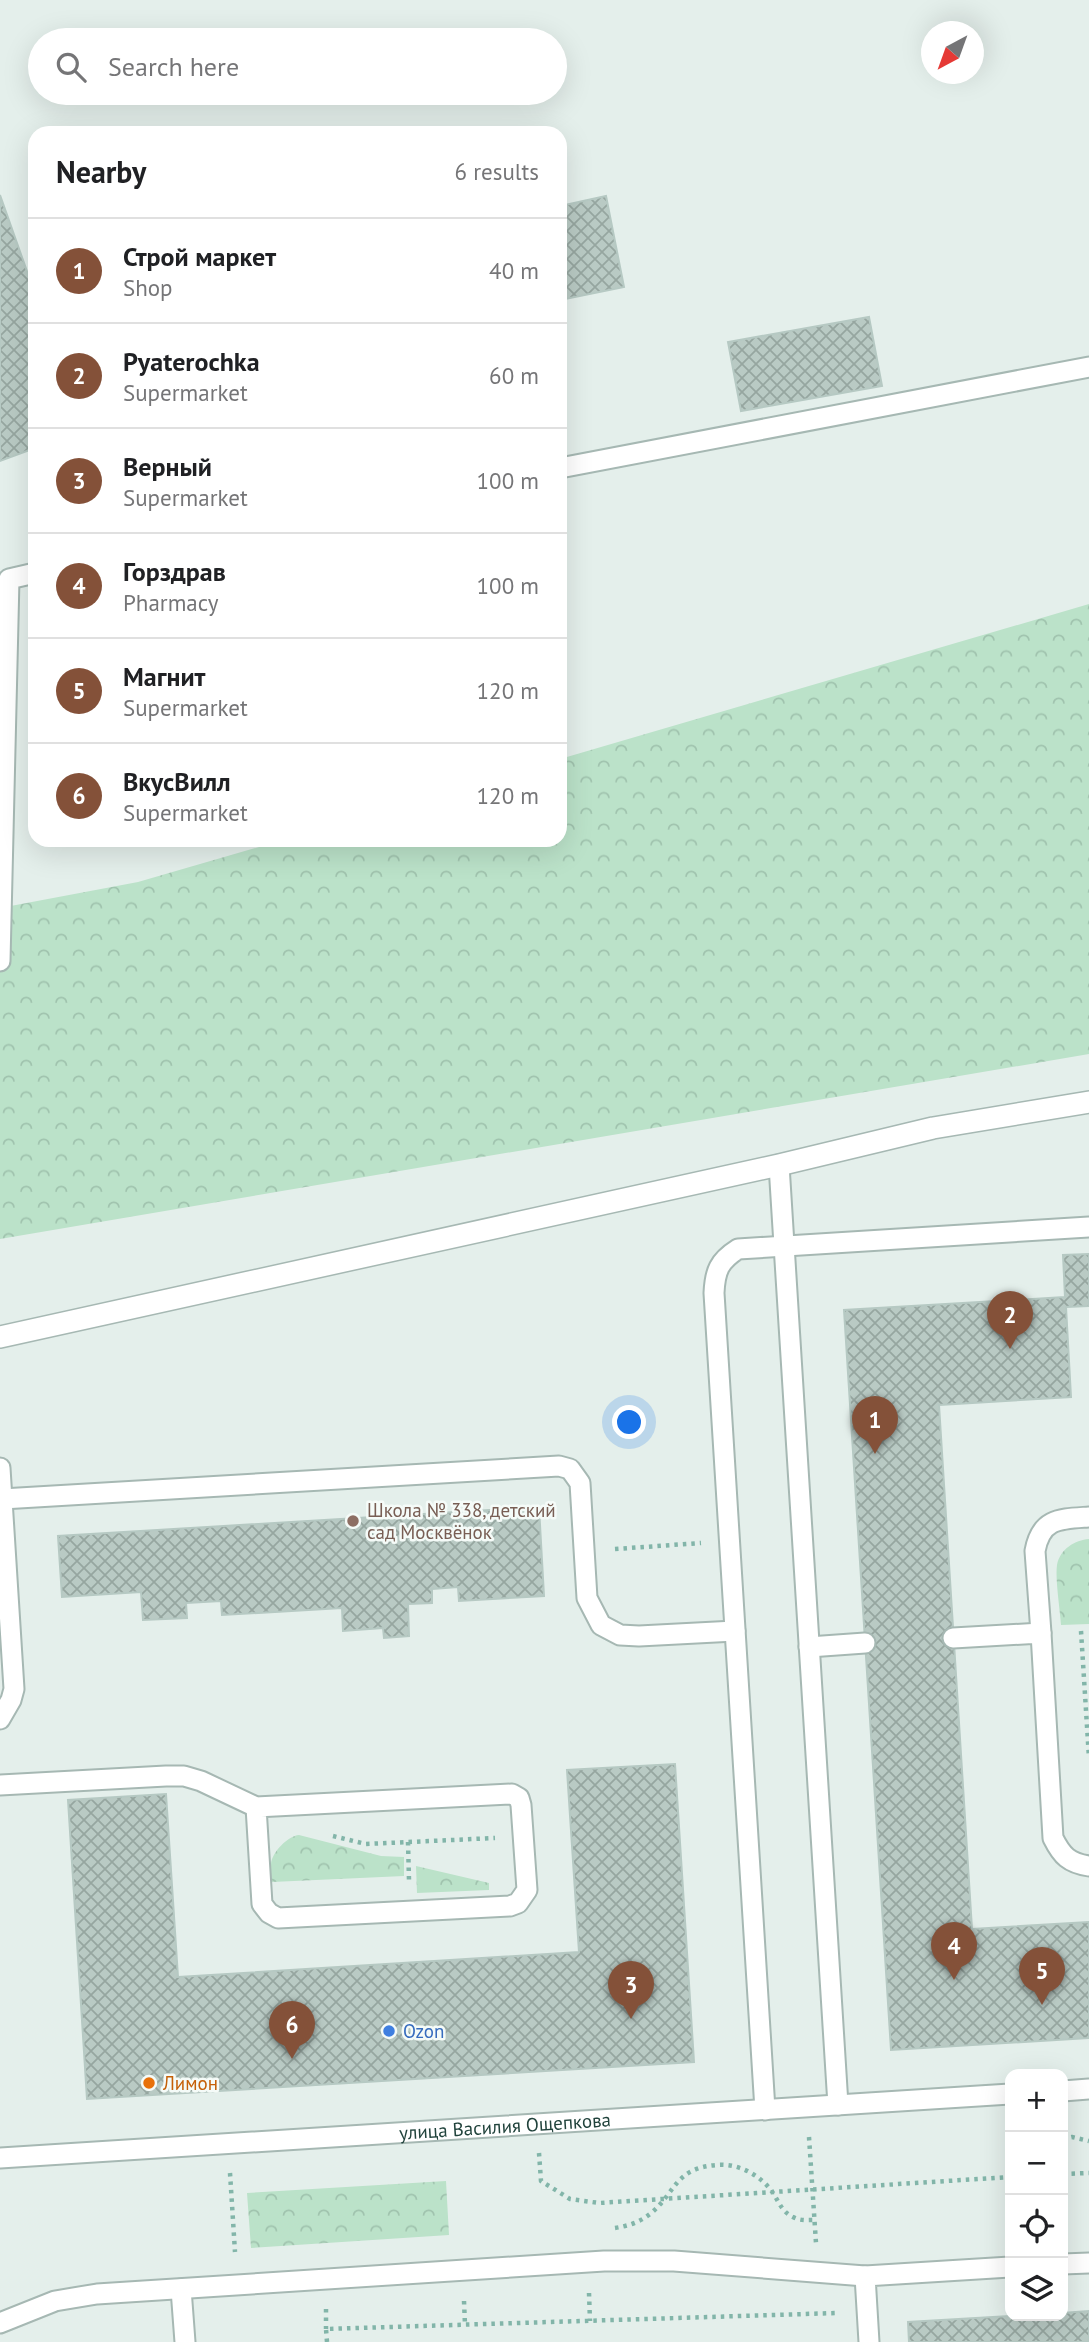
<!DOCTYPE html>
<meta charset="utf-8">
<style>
:root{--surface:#fff;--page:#f2f2f2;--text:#202124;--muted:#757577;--line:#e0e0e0;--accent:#845139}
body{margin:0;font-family:"PT Sans",sans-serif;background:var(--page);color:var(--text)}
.controls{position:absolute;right:21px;bottom:21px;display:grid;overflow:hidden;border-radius:14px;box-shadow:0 7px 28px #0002}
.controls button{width:63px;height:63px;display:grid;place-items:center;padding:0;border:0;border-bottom:2px solid var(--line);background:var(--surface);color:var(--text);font:35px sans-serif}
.compass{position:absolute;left:921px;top:21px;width:63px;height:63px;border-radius:50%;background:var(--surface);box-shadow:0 7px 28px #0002;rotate:221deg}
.you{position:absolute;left:630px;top:1423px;width:24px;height:24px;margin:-18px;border:5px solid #fff;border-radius:50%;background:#1a73e8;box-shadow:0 0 0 10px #1a73e833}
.badge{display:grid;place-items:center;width:46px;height:46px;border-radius:50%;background:var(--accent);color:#fff;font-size:23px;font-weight:700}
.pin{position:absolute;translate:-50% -58px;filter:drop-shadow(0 2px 4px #0008)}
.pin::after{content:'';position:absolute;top:37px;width:24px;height:21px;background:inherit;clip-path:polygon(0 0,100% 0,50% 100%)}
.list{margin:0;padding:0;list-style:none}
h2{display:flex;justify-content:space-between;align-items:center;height:91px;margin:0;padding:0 28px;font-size:30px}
h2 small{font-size:23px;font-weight:400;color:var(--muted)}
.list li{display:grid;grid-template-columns:46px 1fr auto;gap:21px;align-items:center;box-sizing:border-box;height:105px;padding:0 28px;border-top:2px solid var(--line)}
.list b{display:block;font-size:26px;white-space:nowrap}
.list p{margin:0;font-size:23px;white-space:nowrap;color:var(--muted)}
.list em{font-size:23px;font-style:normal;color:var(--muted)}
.icon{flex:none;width:38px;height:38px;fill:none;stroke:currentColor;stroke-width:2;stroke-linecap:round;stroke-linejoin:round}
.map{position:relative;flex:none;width:1089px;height:2342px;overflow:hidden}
.search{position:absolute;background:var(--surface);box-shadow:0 7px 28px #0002;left:28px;top:28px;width:539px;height:77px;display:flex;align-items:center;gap:18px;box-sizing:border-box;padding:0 24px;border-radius:38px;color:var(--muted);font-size:26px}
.panel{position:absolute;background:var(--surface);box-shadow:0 7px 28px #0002;left:28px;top:126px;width:539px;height:721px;border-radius:21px}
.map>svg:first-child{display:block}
</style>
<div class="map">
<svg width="1089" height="2342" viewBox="0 0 1089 2342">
<defs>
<pattern id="forest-crowns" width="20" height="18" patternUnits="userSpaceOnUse" patternTransform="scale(1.75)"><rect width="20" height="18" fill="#bbe2c9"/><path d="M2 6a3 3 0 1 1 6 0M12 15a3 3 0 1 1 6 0" fill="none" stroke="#a0c3ae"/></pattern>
<pattern id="building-cross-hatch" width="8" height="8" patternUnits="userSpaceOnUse" patternTransform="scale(1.75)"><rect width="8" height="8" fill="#b9cac4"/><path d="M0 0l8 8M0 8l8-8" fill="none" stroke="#96a6a0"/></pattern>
</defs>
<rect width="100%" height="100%" fill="#e4efeb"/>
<!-- forest -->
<path fill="url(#forest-crowns)" d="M1089 604V1054L0 1239V908L138 882 283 840H560V759Z
M1089 1539V1624L1061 1625C1060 1610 1055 1579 1057 1565 1060 1549 1075 1540 1089 1539Z
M299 1835 381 1856 404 1857V1876L272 1882C271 1876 270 1870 271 1864 272 1852 288 1836 299 1835Z
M416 1866 489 1883V1890L417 1893Z
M446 2181 449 2235 251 2248 247 2193Z"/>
<!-- building -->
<path fill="url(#building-cross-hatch)" stroke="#b6c9c3" stroke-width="2" d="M0 195 35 294V448L0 461Z
M606 196 624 287 560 300V206Z
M869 317 882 386 741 411 728 342Z
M1089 1254V1306L1066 1307 1071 1397 939 1405 972 1929 1089 1922V2038L891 2050 844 1310 1065 1297 1063 1255Z
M539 1507 544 1596 459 1601 458 1587 432 1589V1603L408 1604 409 1636 384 1638 383 1628 343 1631 342 1608 222 1615 221 1601 186 1603 187 1618 143 1620 141 1592 62 1597 58 1536Z
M675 1764 694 2062 87 2099 68 1800 166 1794 178 1977 579 1952 567 1770Z
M1089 2311V2342H909L908 2322 1010 2316H1063V2313Z"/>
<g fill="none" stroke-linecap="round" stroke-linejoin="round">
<!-- lane casing -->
<g stroke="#a6b8b3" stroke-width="23">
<g id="lane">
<path d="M560 468 1089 367"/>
<path d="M0 961 9 579 35 573"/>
<path d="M779 1165 838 2105"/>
<path d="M0 1468 14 1689 11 1700 0 1719"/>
<path d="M2 1499 559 1466 570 1469 580 1483 587 1598 601 1625 620 1635 639 1636 735 1631"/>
<path d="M1041 1633 1035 1551C1041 1518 1060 1519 1089 1517"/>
<path d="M953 1638 1041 1633 1053 1838C1062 1856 1069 1863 1089 1866"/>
<path d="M809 1647 865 1643"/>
<path d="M0 1785 166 1776H184L201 1781 256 1807 512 1794 519 1798 521 1805 527 1890 518 1903 510 1906 278 1918 269 1913 262 1904 256 1807"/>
<path d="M1063 2091 1089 2089"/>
<path d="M765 2110 714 1293C715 1271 719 1261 738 1249L1089 1227"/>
<path id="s1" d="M0 2158 1010 2094"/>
<path d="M1063 2264 1089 2263"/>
<path d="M181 2289 185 2342"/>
<path d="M0 2323 55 2301 97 2294 604 2261H674L865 2276"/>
<path d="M869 2342 865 2276 1010 2267"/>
</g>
</g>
<!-- street casing -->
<g stroke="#a6b8b3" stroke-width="24">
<path id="street" d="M0 1337 779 1165 933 1128 1089 1102"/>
</g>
<!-- path -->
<path stroke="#82b5a9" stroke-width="4.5" stroke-dasharray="3.5 5" stroke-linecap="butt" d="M615 1549 701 1543
M1081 1631 1089 1758
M333 1836 366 1844 495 1838
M408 1842 409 1880
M809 2137 816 2243
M1063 2139 1072 2137 1089 2141
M539 2153 541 2181 570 2199 599 2203 1010 2177
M230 2173 235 2252
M1063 2174 1089 2173
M615 2228C628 2226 640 2222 650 2214 676 2193 674 2168 717 2165 738 2163 761 2175 773 2193 779 2202 782 2212 793 2217 800 2221 807 2220 814 2220
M589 2293 590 2321
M464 2301 465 2325
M326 2309V2329
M327 2342 326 2329 837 2313"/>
<!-- lane -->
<use href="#lane" stroke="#fff" stroke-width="19"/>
<!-- street -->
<use href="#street" stroke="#fff" stroke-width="21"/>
</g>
<!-- markers -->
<circle fill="#8d6e63" stroke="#f5fbf8" stroke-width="2.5" cx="353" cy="1521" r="7"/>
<circle fill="#3f7fe0" stroke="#f5fbf8" stroke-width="2.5" cx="389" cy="2031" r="7"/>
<circle fill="#e8710a" stroke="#f5fbf8" stroke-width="2.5" cx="149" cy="2083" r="7"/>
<g text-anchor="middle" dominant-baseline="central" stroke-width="5" stroke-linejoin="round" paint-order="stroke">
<!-- education labels -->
<g font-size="19" fill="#785e54" stroke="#f5fbf8" text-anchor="start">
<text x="367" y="1510">Школа № 338, детский<tspan x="367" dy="22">сад Москвёнок</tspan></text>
</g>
<!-- shop labels -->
<g font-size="19" fill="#366cbe" stroke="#f5fbf8" text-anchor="start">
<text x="403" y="2031">Ozon</text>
</g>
<!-- food labels -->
<g font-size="19" fill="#c56008" stroke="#f5fbf8" text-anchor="start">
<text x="163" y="2083">Лимон</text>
</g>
<!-- street labels -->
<g font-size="19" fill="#21433c" stroke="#f5fbf8">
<text stroke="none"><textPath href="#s1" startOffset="506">улица Василия Ощепкова</textPath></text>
</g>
</g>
</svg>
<div class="controls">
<button>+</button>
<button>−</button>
<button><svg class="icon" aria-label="locate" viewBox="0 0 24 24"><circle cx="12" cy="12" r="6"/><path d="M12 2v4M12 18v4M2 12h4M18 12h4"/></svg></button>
<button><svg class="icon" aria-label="layers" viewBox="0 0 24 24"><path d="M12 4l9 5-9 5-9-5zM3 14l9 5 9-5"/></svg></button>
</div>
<svg class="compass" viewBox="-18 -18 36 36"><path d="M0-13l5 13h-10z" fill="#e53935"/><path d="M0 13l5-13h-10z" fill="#757577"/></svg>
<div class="you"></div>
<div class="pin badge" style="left:875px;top:1454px">1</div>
<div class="pin badge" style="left:1010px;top:1349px">2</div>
<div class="pin badge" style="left:631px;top:2019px">3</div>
<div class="pin badge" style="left:954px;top:1980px">4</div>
<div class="pin badge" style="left:1042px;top:2005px">5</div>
<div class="pin badge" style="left:292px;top:2059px">6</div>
<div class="search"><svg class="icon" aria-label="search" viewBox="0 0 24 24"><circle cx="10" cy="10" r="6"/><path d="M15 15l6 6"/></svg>Search here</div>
<section class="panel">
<h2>Nearby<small>6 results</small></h2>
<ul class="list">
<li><span class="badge">1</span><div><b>Строй маркет</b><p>Shop</p></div><em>40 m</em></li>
<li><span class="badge">2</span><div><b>Pyaterochka</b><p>Supermarket</p></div><em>60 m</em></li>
<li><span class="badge">3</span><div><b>Верный</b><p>Supermarket</p></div><em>100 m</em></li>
<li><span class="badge">4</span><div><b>Горздрав</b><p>Pharmacy</p></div><em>100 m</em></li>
<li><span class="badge">5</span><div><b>Магнит</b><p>Supermarket</p></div><em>120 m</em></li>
<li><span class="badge">6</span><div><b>ВкусВилл</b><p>Supermarket</p></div><em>120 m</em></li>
</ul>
</section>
</div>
